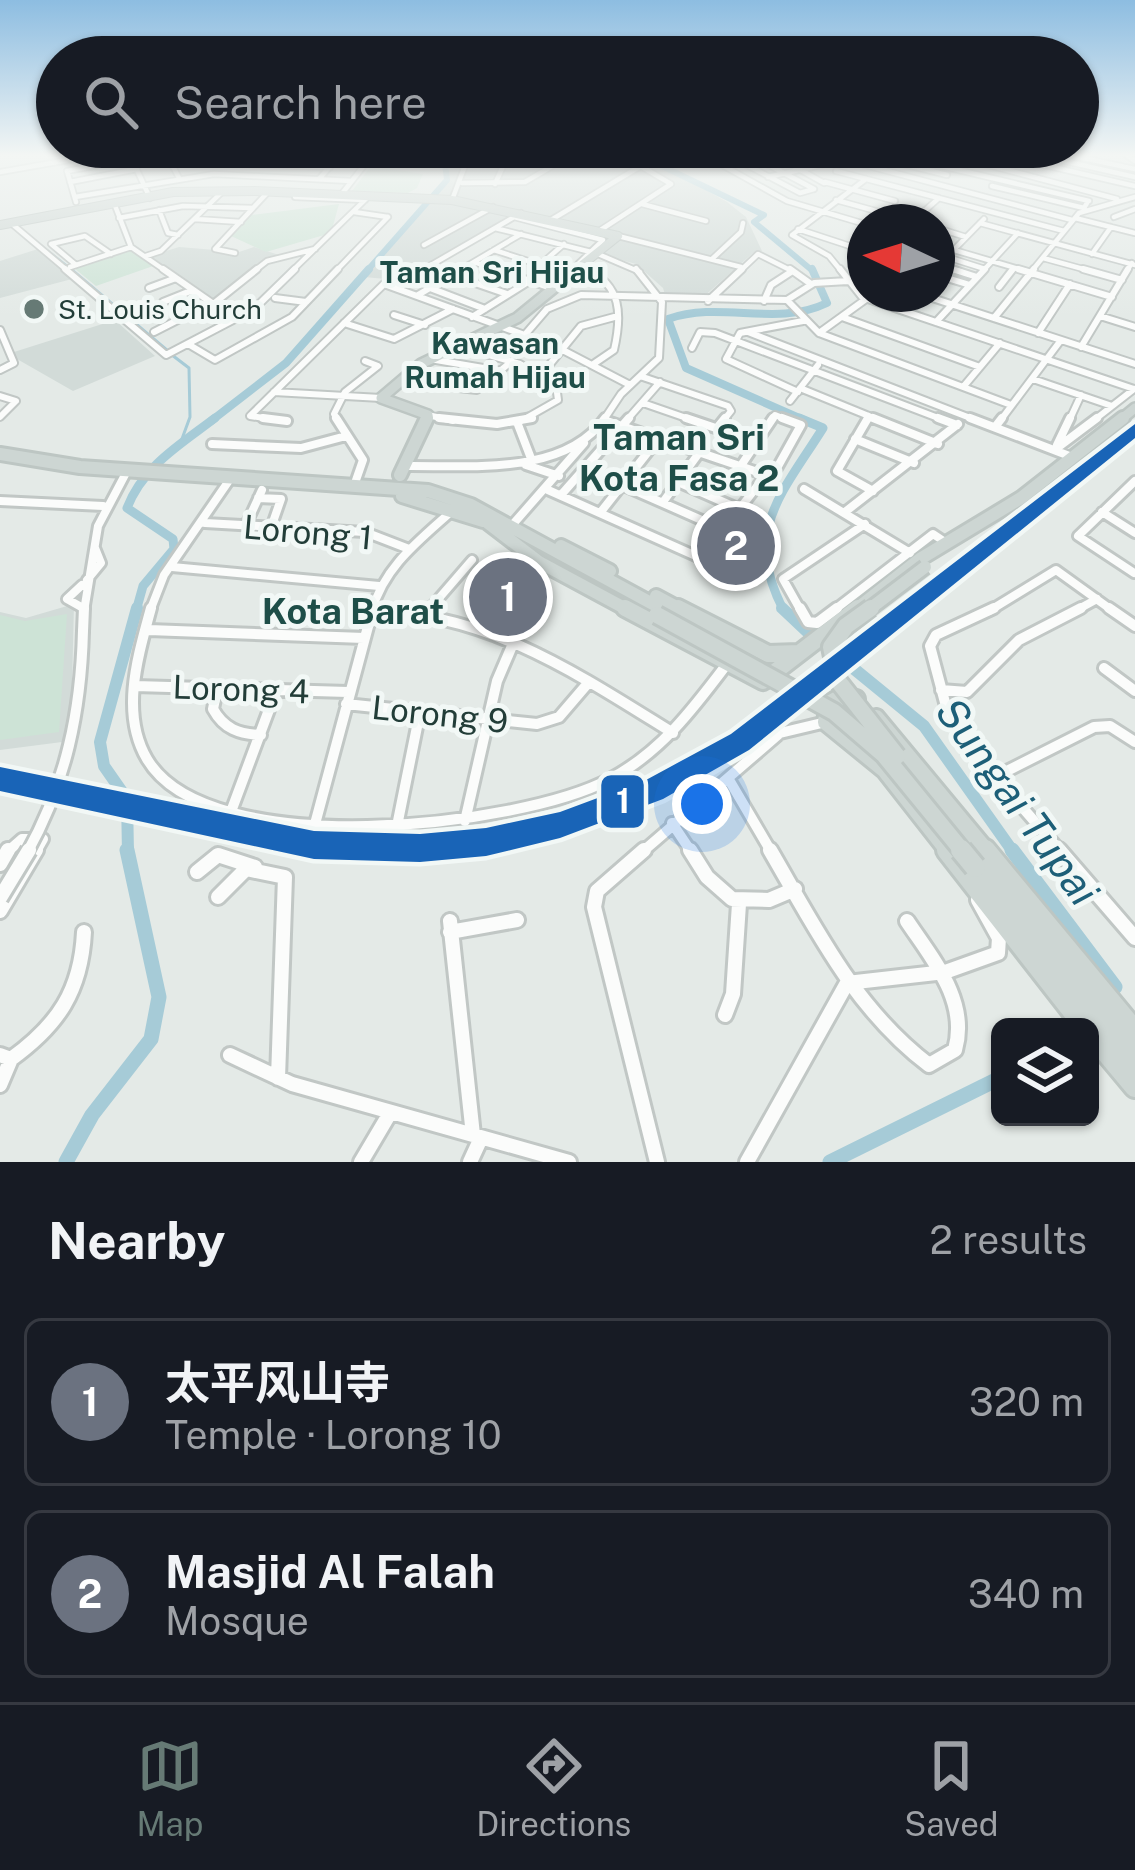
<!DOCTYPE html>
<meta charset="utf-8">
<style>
:root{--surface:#171b24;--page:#242831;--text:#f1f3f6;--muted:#9ea1a6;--line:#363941;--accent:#667a75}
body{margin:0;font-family:"Public Sans","Noto Sans SC",sans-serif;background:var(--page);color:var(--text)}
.controls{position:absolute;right:36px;bottom:36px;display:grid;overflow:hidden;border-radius:18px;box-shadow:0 3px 9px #0004}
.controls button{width:108px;height:108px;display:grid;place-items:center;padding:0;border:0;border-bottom:3px solid var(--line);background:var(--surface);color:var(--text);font:60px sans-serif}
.compass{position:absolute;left:847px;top:204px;width:108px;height:108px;border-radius:50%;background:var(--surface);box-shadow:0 3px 9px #0004;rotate:274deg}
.you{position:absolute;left:702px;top:804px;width:42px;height:42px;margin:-30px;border:9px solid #fff;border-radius:50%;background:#1a73e8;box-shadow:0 0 0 18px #1a73e833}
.badge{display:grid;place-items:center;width:78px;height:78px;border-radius:50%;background:var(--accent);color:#fff;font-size:39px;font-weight:700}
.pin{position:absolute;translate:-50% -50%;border:6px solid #fff;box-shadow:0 3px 12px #0006}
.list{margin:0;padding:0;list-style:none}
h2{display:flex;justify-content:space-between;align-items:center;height:156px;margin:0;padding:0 48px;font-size:51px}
h2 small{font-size:39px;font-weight:400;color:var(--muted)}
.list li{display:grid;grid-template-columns:78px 1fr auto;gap:36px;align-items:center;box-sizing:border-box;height:168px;margin:0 24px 24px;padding:0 24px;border:3px solid var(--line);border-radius:18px}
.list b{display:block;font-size:45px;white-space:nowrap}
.list p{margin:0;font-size:39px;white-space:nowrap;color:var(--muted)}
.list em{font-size:39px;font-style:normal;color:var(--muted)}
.icon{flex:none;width:66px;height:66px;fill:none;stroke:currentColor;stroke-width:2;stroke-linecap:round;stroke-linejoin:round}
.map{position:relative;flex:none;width:1135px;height:1162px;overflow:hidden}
.search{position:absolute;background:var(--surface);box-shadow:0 3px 9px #0004;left:36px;right:36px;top:36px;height:132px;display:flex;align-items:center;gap:30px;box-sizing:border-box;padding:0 42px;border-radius:66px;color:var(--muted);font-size:45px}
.sheet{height:540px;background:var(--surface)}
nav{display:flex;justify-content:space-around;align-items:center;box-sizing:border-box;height:168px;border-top:3px solid var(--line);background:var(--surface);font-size:33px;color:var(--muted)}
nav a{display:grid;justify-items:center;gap:6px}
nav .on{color:var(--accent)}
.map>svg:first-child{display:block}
</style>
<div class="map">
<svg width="1135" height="1162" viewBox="0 0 1135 1162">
<rect width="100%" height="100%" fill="#e4eae7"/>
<!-- built -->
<path fill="#d2dbd8" d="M446 155H630L658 163 727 202 746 217 762 251 753 253 701 299 666 298 663 288 636 264 603 255 617 237 521 213 397 280 364 277 445 181Z
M179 247 239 252 254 247 279 255 214 301 150 256Z
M38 249 72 279 0 298V261Z
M115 320 155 356 73 391 17 359 14 352Z
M74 604 71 728 62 742 0 750V612L26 618Z"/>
<!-- green -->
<path fill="#cde3d6" d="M371 166 423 174 417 188 408 193 352 191Z
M339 204 331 233 266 252 231 236 251 215Z
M131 248 156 265 96 286 74 268Z
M67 614 59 732 0 740V615L25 621Z"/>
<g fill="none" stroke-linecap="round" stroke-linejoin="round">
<!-- stream -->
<path stroke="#a6cbd7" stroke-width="3" d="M36 242 68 267
M72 270 168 351
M172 355 189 368 190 417 179 447"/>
<!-- river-far4 -->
<path stroke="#a6cbd7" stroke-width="6" d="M639 155 764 215 754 222 814 272
M366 272 447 180 444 155"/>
<!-- river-far3 -->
<path stroke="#a6cbd7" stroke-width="8" d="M211 421 286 363 369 269
M806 421 686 368 668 319C722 300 775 328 827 303L812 269"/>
<!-- river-far2 -->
<path stroke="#a6cbd7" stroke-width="9" d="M136 611 143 586 174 549 173 539 127 508C143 466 181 444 215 418
M784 611C742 531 781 495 823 428L799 418"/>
<!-- river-far1 -->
<path stroke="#a6cbd7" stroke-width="12" d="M782 608 817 641
M853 668 924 726 1014 853
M128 853 127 799 104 766 100 742 137 608"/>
<!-- river -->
<path stroke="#a6cbd7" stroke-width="15" d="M1012 850 1115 987
M66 1162 92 1115 151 1039 159 997 127 850
M830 1162 1000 1078"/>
<!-- minor-far4 casing -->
<g stroke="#c1c7c5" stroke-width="8">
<path id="minor-far4" d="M130 155 150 198
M167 155 179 178
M704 155 787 201 865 224
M728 155 800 193 814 189
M750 155 814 189
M774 155 824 183
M794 155 816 166
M868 155 947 175
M895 155 1089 201
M950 155 1117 199
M1001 155 1135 186
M1038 155 1135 177
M1069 155 1135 169
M1126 155 1135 161
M846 160 1072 220
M207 163 330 167
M836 171 1064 231
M0 172 97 155
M768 177 834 162
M319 179 340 155
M70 182 137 169
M825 182 895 201
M462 183 525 182 571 155
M495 184 508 155
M992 186 1084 208 1087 203
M341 195 372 155
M75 197 214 174 351 181
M295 197 365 200
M452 200 469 155
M836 200 916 222
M76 202 67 171 99 165
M114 203 131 247 167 272
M642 204 706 221
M159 210 168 233 178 235
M354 212 388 217
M514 217 603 240 578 264
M1114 217 1135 209
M119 218 183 206 253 208
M1075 218 1135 233
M195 219 241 222
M551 220 644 164
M912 222 939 198
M11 223 69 272
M980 223 1135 265
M495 228 591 252
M937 228 966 237
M798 229 862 250
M599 231 671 184 622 155
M618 236 741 267
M424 245 493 207
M937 245 1029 272
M494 250 562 272
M235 253 215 249 268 192
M598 254 640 272
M1092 254 1111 227
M146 256 161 251 223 191
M947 257 985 269
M1043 258 1094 272
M712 259 741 232 743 223
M474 262 504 272
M76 265 51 244 85 236 111 254
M540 265 564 244
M939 265 962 272
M70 267 131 247
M937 267 984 219
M583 268 593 272
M253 272 267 261 315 249
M291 272 369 196
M335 272 388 217
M419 272 521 213
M457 272 521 234
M739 272 758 254 794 272
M842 272 829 256 792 235 866 179
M982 272 1018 233
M1011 272 1014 268
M1031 272 1079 213 1135 197
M1126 272 1132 263"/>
</g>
<!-- minor-far3 casing -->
<g stroke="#c1c7c5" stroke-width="10">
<path id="minor-far3" d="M65 269 166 355 254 309 295 269
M163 269 235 319
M495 269 554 289
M553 269 574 276
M586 269C622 285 622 315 614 350L592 365
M790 269 811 284
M840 269 862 297 1134 389
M952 269 977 277
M1018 269 1112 297
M1083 269 1122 280
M452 275 507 294
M937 275 970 285
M393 287 424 269
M999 287 1013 269
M149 288 176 278
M430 288 485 309
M920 294 1135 364
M418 295 462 269
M275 298 306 302
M787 300 819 333 1011 405
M708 301 742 269
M764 301 771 285 791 272
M163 302 193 290
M212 305 257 269
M394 315 425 325
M1100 316 1135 327
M472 317 528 282
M842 317 980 367
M994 318 1034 269
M936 322 985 269
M344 323 394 339 453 309
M0 330 14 363 0 370
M154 332 211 303
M748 332 978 421
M819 333 866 299
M1038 333 1070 284
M523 337 547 309 581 295 787 300 814 283 865 280
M188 344 215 360 292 317 338 269
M458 346 520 364 556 385 558 400 521 421
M1081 347 1128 269
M692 348 700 332 715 333 946 421
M430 359 501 371
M407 374 440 386 477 390 512 361
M542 374 581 326 618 316
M640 376 728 406 731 411 723 421
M1033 379 1112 406
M964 386 1000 343
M800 388 881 421
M274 392 381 398
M798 392 726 359 740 333 803 321
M0 396 16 401 0 417
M790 401 818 365
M643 403 695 421
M428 415 453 421
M285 421 250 416 384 284 555 346 630 385
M338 421 334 414 345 392 378 366 365 361
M603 421 621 394 659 358 662 302 636 269
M626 421 660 382
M771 421 775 415 790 421
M866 421 869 416
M1000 421 1061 340
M1069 421 1081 395
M1093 421 1134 389"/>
</g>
<!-- minor-far2 casing -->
<g stroke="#c1c7c5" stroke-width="14">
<path id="minor-far2" d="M263 418 287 421
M336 418 363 460 355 483
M439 418 497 424 532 418
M686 418 757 442
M868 418 837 471 873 491
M873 418 938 444
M938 418 957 425
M970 418 1072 457
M604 420 772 477 801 425 782 418
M517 422 532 461
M995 427 1002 418
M717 428 725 418
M855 439 914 463
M212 444 301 448 346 436
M1057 445 1070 418
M1057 448 1097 418
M526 465 559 476
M404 466C467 465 564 477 605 418
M740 467 773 418
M678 482 737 508
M622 485 722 529
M804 489 910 553
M548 490 743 577
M561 495 629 418
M258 498 281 499 273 522
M0 501 103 506
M663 502 699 453
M845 512 958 424
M1102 512 1135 533
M600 513 659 438
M205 523 365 532 409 549
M514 523 584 443
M245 527 262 490
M701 559 765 476
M172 567 379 586
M1134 573 1078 536 1135 481
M87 580 101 563 95 548
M82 585 67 599 83 608
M84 611 98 526 127 471
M150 611 164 575 228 482
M372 611C384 566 421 539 454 509
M428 611 472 560
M801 611 783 579 865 524
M833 611 933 534 945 542
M989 611 1056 570 1113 611
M1075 611 1097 599"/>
</g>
<!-- minor-far1 casing -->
<g stroke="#c1c7c5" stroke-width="16">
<path id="minor-far1" d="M151 608C138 656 120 713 147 759 208 863 520 827 610 779 661 752 693 709 727 664
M800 608 808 622 817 623 837 608
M994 608 936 635 930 646 947 710 961 737 1062 853
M1109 608 1135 626
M372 612C484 610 581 676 673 733
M426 613 431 608
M149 630 364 638
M83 631 84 608
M1104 668 1135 691
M135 686 348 692
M217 689 213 709C224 729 239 734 261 735
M941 690 967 692 1019 640 1081 608
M346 704 537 724 559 717 589 682
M995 777 1094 727 1110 726 1135 742
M728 778 772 853
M232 809 276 691
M465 821 497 681 512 646
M672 823 692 853
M315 824 373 608
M397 826 420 712
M6 853 22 839H43L35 853
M641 853 780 733 826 722"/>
</g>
<!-- minor casing -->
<g stroke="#c1c7c5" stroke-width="20">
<path id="minor" d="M644 850 597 891 594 907 657 1162
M690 850 707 877 732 899 769 900 795 889
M770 850C816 929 855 1009 929 1065L955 1050C969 1001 933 960 907 921
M1059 850 1135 938
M0 864 8 850
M197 872 218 855 255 867
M218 897 246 869 285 877 278 1078
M0 911 36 850
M450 921 473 1135
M450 932 517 920
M725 1015 733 994 739 904
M0 1055 11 1059 0 1085
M230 1055 292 1084 569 1162
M11 1059C58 1025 81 991 84 932
M361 1162 390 1113
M470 1162 481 1138
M747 1162 847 983 945 972 998 953 999 938 978 900"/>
</g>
<!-- major-far4 casing -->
<g stroke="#bdc6c3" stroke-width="10">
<path id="major-far4" d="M0 225 173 192 255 191 452 200 618 236
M573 272 618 236"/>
</g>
<!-- major-far3 casing -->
<g stroke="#bdc6c3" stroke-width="14">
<path id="major-far3" d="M425 421 428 415 381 398 421 364 517 318 577 269
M1119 421 1135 408"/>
</g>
<!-- major-far2 casing -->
<g stroke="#bdc6c3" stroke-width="18">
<path id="major-far2" d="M0 454 80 467 428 491 471 505 662 609
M400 475 427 418
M402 496 483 521
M488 523 539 562 630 611
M561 546 610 571
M656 596 684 611
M854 611 920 559 1021 498 1123 418"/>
</g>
<!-- major-far1 casing -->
<g stroke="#bdc6c3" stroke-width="22">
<path id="major-far1" d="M625 608 763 681 858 608
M678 608 768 654 799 653
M856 699 843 696 829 704 826 722 885 770 950 853
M876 718 988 853
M897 756 976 853"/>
</g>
<!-- major casing -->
<g stroke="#bdc6c3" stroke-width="26">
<path id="major" d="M947 850 1085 1027
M974 850 1135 1049
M985 850 1135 1031
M975 867 1135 1072
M1090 1033 1135 1087"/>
</g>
<!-- minor-far4 -->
<use href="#minor-far4" stroke="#fbfcfb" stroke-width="4.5"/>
<!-- minor-far3 -->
<use href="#minor-far3" stroke="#fbfcfb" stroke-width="6"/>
<!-- minor-far2 -->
<use href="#minor-far2" stroke="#fbfcfb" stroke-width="8"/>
<!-- minor-far1 -->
<use href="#minor-far1" stroke="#fbfcfb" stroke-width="10"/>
<!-- minor -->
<use href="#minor" stroke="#fbfcfb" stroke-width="14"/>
<!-- major-far4 -->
<use href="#major-far4" stroke="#cdd6d3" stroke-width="8"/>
<!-- major-far3 -->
<use href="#major-far3" stroke="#cdd6d3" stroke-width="9"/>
<!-- major-far2 -->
<use href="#major-far2" stroke="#cdd6d3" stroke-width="12"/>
<!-- major-far1 -->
<use href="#major-far1" stroke="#cdd6d3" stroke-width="16"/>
<!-- major -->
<use href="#major" stroke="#cdd6d3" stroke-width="20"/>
<!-- minor-bridge-far1 casing -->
<g stroke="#c1c7c5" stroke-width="16" stroke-linecap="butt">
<path id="minor-bridge-far1" d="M27 853C66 783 81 711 83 631"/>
</g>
<!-- minor-bridge casing -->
<g stroke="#c1c7c5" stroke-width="20" stroke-linecap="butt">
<path id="minor-bridge" d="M0 898 29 850"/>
</g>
<!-- major-bridge-far2 casing -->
<g stroke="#bdc6c3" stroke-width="18" stroke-linecap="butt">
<path id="major-bridge-far2" d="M867 611 925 567"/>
</g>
<!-- major-bridge-far1 casing -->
<g stroke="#bdc6c3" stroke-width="22" stroke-linecap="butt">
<path id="major-bridge-far1" d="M871 608 846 626 831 647 838 681 897 756
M657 615 834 712 884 755 964 853"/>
</g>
<!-- major-bridge casing -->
<g stroke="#bdc6c3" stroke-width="26" stroke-linecap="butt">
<path id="major-bridge" d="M961 850 975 867"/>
</g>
<!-- minor-bridge-far1 -->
<use href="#minor-bridge-far1" stroke="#fbfcfb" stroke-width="10"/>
<!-- minor-bridge -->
<use href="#minor-bridge" stroke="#fbfcfb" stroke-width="14"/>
<!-- major-bridge-far2 -->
<use href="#major-bridge-far2" stroke="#cdd6d3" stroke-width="12"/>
<!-- major-bridge-far1 -->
<use href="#major-bridge-far1" stroke="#cdd6d3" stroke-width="16"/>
<!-- major-bridge -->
<use href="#major-bridge" stroke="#cdd6d3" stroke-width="20"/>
<!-- rail-1 casing -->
<g stroke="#f2f8f6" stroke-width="9">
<path id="rail-1" d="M1135 424V438L749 750 663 799 560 838 486 856 420 862 314 859 0 791V767L314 831 420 834 486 828 560 812 646 780 731 734Z"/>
</g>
<!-- rail-1 -->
<use href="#rail-1" fill="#1964b7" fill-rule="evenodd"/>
</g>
<!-- sky -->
<linearGradient id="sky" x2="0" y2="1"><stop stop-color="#8dbde1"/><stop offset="0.49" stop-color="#f3f6f4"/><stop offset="1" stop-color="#f3f6f4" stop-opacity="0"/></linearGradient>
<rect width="1135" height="317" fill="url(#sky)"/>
<!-- markers -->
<circle fill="#667a75" stroke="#f2f8f6" stroke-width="4.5" cx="34" cy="309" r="12"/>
<g text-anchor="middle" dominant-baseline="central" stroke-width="10" stroke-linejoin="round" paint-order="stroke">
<!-- far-poi labels -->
<g font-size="27" fill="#223d38" stroke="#f2f8f6" text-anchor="start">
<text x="58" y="309">St. Louis Church</text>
</g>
<!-- far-neighbourhood labels -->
<g font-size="30" font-weight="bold" fill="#1e4e48" stroke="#f2f8f6">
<text x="492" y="272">Taman Sri Hijau</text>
<text x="495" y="343">Kawasan<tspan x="495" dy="34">Rumah Hijau</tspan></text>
</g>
<!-- street labels -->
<g font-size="33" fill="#223d38" stroke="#f2f8f6">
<text transform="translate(308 532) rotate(5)">Lorong 1</text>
<text transform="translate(241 689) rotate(2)">Lorong 4</text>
<text transform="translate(440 714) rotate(6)">Lorong 9</text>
</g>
<!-- neighbourhood labels -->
<g font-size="36" font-weight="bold" fill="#1e4e48" stroke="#f2f8f6">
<text x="679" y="437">Taman Sri<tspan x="679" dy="41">Kota Fasa 2</tspan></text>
<text x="353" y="611">Kota Barat</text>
</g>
<!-- near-water labels -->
<g font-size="42" font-style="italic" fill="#1d5f78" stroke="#f2f8f6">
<text transform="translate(1018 801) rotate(54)">Sungai Tupai</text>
</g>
</g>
<rect stroke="#f2f8f6" stroke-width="4.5" x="599" y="773" width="47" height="57" rx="12" fill="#1964b7"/>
<g font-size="33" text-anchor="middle" font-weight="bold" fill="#fff">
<text x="623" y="813">1</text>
</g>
</svg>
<div class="controls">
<button><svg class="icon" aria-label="layers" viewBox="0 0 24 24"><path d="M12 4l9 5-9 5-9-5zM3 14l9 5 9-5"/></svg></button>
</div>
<svg class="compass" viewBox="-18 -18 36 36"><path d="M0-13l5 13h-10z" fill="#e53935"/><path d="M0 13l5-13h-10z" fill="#9ea1a6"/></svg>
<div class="you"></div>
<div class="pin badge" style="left:508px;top:597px;background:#6b7280">1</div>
<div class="pin badge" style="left:736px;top:546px;background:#6b7280">2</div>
<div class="search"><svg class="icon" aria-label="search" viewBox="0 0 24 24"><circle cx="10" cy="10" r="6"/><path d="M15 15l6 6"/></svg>Search here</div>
</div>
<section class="sheet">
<h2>Nearby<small>2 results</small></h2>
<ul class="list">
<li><span class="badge" style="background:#6b7280">1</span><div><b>太平风山寺</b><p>Temple · Lorong 10</p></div><em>320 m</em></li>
<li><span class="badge" style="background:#6b7280">2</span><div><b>Masjid Al Falah</b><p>Mosque</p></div><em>340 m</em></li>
</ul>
</section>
<nav>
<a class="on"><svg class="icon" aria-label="map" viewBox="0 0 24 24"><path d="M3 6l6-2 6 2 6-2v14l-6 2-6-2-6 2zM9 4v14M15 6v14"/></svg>Map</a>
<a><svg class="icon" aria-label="directions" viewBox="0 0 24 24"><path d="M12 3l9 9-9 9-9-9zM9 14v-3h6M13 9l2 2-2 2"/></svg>Directions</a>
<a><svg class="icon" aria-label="saved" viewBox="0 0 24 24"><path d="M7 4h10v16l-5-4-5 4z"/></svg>Saved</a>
</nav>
